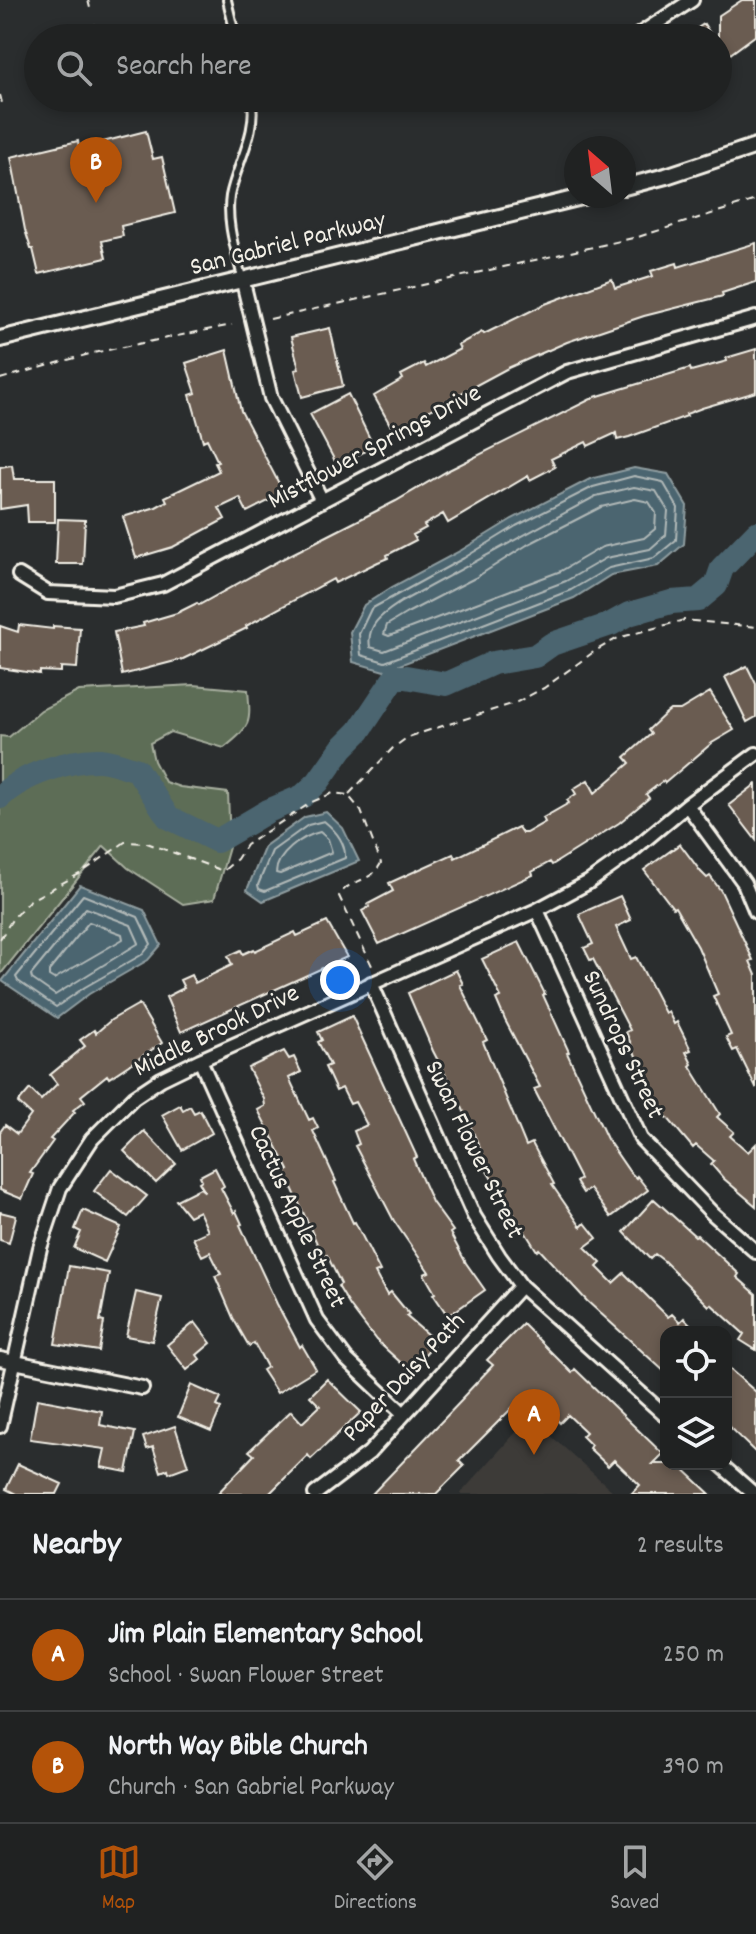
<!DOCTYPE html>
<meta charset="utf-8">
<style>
:root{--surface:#202222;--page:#282a2a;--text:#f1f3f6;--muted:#a2a4a5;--line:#3d3f40;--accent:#b45309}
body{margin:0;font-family:Dekko,sans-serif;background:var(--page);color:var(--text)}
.controls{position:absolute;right:24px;bottom:24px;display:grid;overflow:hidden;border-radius:16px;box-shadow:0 4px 12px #0003}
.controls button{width:72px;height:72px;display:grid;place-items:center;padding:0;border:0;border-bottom:2px solid var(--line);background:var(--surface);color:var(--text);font:40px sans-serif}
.compass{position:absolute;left:564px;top:136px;width:72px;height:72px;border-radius:50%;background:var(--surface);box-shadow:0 4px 12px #0003;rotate:332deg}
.you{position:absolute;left:340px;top:980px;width:28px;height:28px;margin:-20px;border:6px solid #fff;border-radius:50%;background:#1a73e8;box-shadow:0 0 0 12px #1a73e833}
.badge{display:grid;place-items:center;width:52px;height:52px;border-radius:50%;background:var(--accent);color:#fff;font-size:26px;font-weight:700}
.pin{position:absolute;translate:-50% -66px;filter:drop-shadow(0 2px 4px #0008)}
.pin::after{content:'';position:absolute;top:42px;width:28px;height:24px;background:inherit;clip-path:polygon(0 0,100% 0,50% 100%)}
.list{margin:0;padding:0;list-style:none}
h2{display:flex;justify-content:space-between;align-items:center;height:104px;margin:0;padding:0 32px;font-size:34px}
h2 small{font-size:26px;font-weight:400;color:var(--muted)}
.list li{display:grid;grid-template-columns:52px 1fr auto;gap:24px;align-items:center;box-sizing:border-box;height:112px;padding:0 32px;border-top:2px solid var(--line)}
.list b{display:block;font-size:30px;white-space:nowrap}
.list p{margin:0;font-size:26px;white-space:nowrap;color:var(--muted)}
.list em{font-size:26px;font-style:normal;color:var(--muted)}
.icon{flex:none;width:44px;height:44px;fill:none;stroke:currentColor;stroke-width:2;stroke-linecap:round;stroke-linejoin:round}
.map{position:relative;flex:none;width:756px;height:1494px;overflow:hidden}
.search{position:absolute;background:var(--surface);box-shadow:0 4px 12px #0003;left:24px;right:24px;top:24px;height:88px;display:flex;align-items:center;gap:20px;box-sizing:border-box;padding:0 28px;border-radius:44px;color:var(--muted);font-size:30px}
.sheet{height:328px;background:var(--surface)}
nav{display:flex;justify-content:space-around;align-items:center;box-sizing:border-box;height:112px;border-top:2px solid var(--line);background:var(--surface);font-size:22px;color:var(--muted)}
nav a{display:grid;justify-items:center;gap:4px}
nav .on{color:var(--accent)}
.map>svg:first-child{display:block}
</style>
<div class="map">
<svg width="756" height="1494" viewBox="0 0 756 1494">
<rect width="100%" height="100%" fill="#2a2d2e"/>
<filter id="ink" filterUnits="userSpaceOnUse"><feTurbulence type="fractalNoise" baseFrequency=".0125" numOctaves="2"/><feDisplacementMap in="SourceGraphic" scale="16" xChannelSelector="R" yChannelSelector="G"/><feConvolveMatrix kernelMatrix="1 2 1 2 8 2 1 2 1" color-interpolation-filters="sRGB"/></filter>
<g filter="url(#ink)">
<!-- built -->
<path fill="#3d3b38" d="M530 1417 616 1494H460Z"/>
<!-- green -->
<path fill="#5d6d56" stroke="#a8af9f" stroke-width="2" d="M194 685 248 690C251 724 251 726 224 748L170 732 150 743 154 761 165 782 180 787 228 793 230 844 214 899 183 904 128 868 104 846 0 975V736L9 737 41 710 79 691Z"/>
<!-- water -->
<path fill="#4c6570" stroke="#8f9da0" stroke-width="2" d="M634 468 668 474 687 506 684 544 658 566 611 575 574 598 384 671 353 662 350 632 364 605 392 587 460 551 512 519 590 479Z
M326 812 343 828 359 861 263 901 247 890 265 846 305 817Z
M80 885 144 910 161 945 148 960 89 994 57 1018 2 981Z"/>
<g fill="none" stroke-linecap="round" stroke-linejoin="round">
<!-- shore -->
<path stroke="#b1b9b8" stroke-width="2" d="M634 476 663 482 678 508 676 540 654 558 609 568 571 590 385 662 361 655 359 634 371 609 464 558 516 526 593 487Z
M634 487 656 491 668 511 666 535 650 549 606 558 566 581 384 651 370 647C366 624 383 614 401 602L596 496Z
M635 499 649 502 656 513 655 529 644 538 602 547 561 571 389 636 384 634 387 625 407 613 475 578 527 545 601 507Z
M324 821C335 830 346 843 345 858L265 891 259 889 258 885 272 851 308 825Z
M320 832 328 839 332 852 280 874 276 873C276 855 302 836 320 832Z
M83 895 138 917 151 944 143 954 85 987 56 1007 18 981 16 977Z
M86 908 131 925 139 943 55 995 32 979 31 975Z
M89 922 122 934 123 939 54 979 49 976V971Z"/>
<!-- river -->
<path stroke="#4c6570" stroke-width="24" d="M0 797C22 775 69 759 100 760 112 761 125 766 137 770L168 817 217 841 268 811 303 796 318 782 342 748 359 731 395 677H406L446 684 493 663 535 656 552 644 611 624 629 614 671 602 698 600 716 585 722 568 756 533"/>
</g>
<!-- building -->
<path fill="#6a5b51" stroke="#f4f1e8" stroke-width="2" d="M742 0H756V35L718 63V16Z
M704 24 713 38H682Z
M146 131 153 159 162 157 175 213 121 226 123 236 102 241 106 258 39 274 33 249H31L25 230 11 157 78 141 79 148Z
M756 243V282L722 293 723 296 644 316 567 342 508 368 393 430 374 396 403 379 401 375 424 363 426 367 460 349 458 345 482 332 484 334 545 304 612 279 615 288 653 276 651 271 677 263 678 267Z
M330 328 343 386 302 397 295 370 299 369 291 337Z
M756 349V392L702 408 686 414 687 416 629 437 617 440 616 433 588 446 586 442 551 459 555 467 530 480 528 476 448 523 443 514 424 525 426 528 413 535 416 540 387 555 388 558 378 562 335 583 333 579 246 626 247 628 183 659 122 675 114 632 144 626 143 623 177 613 197 603 199 605 282 559 396 501 449 470 595 397 690 368 691 371 727 361 726 358Z
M227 350 241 411 284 493 247 512 240 498 219 508 225 519 173 547 136 558 123 517 156 507 167 501 165 497 219 471 215 463 218 462 207 439 203 441 190 395 196 393 186 363Z
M348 394 374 447 337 465 310 414Z
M12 465 14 479H55V522H28L27 505 0 509V467Z
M58 519 85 520 83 564H56Z
M19 625 53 629V626L80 628 77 668 61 667V672L40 671V674L0 668V626L18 632Z
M747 666 756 684V717L747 722 725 677Z
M710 692 734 730 712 743 665 783 663 781 646 794 649 798 619 823 552 865 550 862 532 872 533 875 379 944 362 911 369 907 368 904 393 891 389 883 453 854 455 858 518 827 522 833H526L545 822 543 818 569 803 567 800 576 794 573 789 588 780 595 793 630 763 625 757 651 734 648 730 665 714 670 710H680Z
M756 784V840L729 805Z
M680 844 701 872 707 878 710 876 721 891 753 960 750 961 756 975V1088L737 1049 733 1051 726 1037 731 1035 713 996 718 994 698 947 675 907 673 908 644 870Z
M620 896 631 920 616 927 631 959 636 957 665 1013 668 1011 674 1024 677 1022 691 1050 686 1052 692 1064 690 1066 720 1114 717 1117 734 1132 730 1136 748 1152 756 1144V1206L723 1178 711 1164 714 1161 696 1145 693 1148 666 1116 638 1061 626 1032 630 1030 593 959 590 960 584 948 593 944 579 914Z
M327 922 347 957 181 1032 166 997 184 988 180 980 191 975 195 983 232 965 228 956 241 950 243 954 254 949 255 951 295 932 297 936Z
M519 942 545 994 543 995 569 1052 567 1053 607 1139 629 1171 636 1178 637 1176 648 1190 611 1217 590 1189 583 1193 576 1182 580 1179 534 1089 540 1087 505 1020 496 999 501 997 482 959Z
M456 970 463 984 460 985 487 1040 483 1042 526 1146 532 1143 554 1184 552 1185 581 1227 585 1223 597 1238 585 1247 601 1263 597 1267 613 1283 624 1273 668 1317 672 1314 680 1322 684 1318 698 1332H666V1373L587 1301 539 1249 537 1251 485 1168 488 1167 462 1107 433 1051 408 993Z
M139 1004 162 1043 109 1078 107 1075 81 1096 85 1101 73 1110 75 1112 50 1139 53 1141 30 1173 33 1174 22 1199 0 1190V1132L5 1125 17 1134 31 1115 18 1103 30 1089 41 1100 57 1084 50 1075 85 1046 80 1040 94 1030 96 1033 111 1020Z
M352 1016 417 1157 413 1159 432 1202 453 1231 450 1233 466 1263 485 1290 448 1316 433 1294 435 1293 424 1274 429 1272 394 1221 355 1146 359 1144 354 1131 367 1125 355 1102 350 1104 342 1088 336 1091 325 1067 330 1065 318 1042 322 1040 318 1032Z
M284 1051 289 1059 294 1057 301 1072 289 1078 309 1120 313 1118 318 1128 313 1131 336 1181 334 1182 353 1223 355 1222 380 1271 375 1273 387 1295 391 1292 409 1314 406 1316 428 1335 426 1338 433 1345 410 1371 376 1340 350 1306 338 1286 341 1284 327 1255 323 1257 285 1172 289 1170 258 1110 265 1106 264 1099 248 1068Z
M180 1105 183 1110 190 1106 194 1113 200 1110 212 1133 182 1150 162 1115Z
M144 1131 176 1164 156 1183 124 1151Z
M215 1168 224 1186 221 1188 234 1213 236 1211 242 1224 240 1225 277 1304 300 1347 302 1345 316 1369 277 1393 262 1370 267 1367 254 1343 249 1346 234 1320 215 1276 221 1274 210 1252 202 1256 193 1238 208 1231 199 1211 189 1216 176 1200 200 1188 205 1192 199 1182 202 1180 200 1176Z
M111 1169 147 1196 128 1217 94 1191Z
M654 1199 695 1236 697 1235 739 1274 737 1277 756 1294V1350L740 1340 744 1334 711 1304 709 1306 664 1261 655 1254 650 1259 624 1232Z
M83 1210 121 1227 105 1262 74 1248 81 1232 75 1229Z
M0 1212 16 1216 9 1243 0 1240Z
M69 1266 109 1273 100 1321 104 1322 99 1351 55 1344Z
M136 1292 162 1298 152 1341 126 1336Z
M195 1322 211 1343 197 1355 200 1359 187 1370 167 1345Z
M523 1324 572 1373 575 1369 663 1454 653 1464H678L710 1494H631L640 1485 614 1460 608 1466 589 1448 591 1445 582 1436 586 1432 568 1415 560 1423 551 1414 547 1418 524 1396 459 1461 464 1466 436 1494H372L463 1399 462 1398 493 1365 487 1360Z
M726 1366 756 1392V1453L726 1424Z
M327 1379 361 1412 311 1459 308 1455 269 1494H217L254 1455 249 1451 291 1411 302 1423 320 1406 310 1396Z
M191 1385 221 1398 217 1406 221 1408 211 1431 178 1417Z
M37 1399 102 1411 100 1425 135 1432 127 1472 101 1467 105 1449 30 1439Z
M175 1426 188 1466 169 1473 168 1469 161 1472 153 1447 147 1449 143 1437Z
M18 1464 62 1484 57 1494H16L6 1489Z"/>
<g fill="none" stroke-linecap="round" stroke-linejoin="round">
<!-- service casing -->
<g stroke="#f4f1e8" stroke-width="12">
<path id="service" d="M227 0 236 38
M242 278C236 252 226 223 230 196 236 165 259 130 251 98"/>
</g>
<!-- minor casing -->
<g stroke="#f4f1e8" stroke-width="18">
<path id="minor" d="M637 36 692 0
M243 282 271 398 322 501
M19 575 48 593 114 596 163 584 567 372 756 318
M687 805 744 883 756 912
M537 910 641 1139 712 1213 756 1252
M371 983 474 1216 499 1256 521 1286 666 1416
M200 1060 317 1320 346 1359 404 1414
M0 1359 142 1388
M0 1426 40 1248 60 1188 92 1139 134 1097 161 1079 200 1060 537 910 589 882 627 855 687 805 756 754
M720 1464 754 1494
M315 1494 369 1453 521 1286"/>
</g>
<!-- tertiary casing -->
<g stroke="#f4f1e8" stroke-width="20">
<path id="tertiary" d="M624 187 666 176 756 146
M0 339 586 196"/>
</g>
<!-- path -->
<path stroke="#f4f1e8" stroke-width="2" stroke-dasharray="8 6" stroke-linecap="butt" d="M88 0 90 8
M94 24 98 38
M0 95 3 107
M270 319 638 237 756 200
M0 379 93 353 232 325
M349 794 393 748 408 737 515 703 544 688 595 651 618 638 684 620 756 627
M0 939 13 918 29 901 81 873 125 842 147 843 223 871 237 859 246 845 312 802 333 793 348 795 361 811 381 863C370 885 350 877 339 896L373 968"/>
<!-- service -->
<use href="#service" stroke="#2a2d2e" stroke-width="6"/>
<!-- minor -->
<use href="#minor" stroke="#2a2d2e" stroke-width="12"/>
<!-- tertiary -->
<use href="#tertiary" stroke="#2a2d2e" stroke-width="14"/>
</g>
</g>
<g text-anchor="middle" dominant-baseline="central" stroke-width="6" stroke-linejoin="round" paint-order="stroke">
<!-- street labels -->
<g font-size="26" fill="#f4f1e8" stroke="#2a2d2e">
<text transform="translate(288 245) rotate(-14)">San Gabriel Parkway</text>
<text transform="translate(375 448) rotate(-28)">Mistflower Springs Drive</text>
<text transform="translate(217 1032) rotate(-26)">Middle Brook Drive</text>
<text transform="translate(622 1045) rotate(65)">Sundrops Street</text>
<text transform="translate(473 1150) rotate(64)">Swan Flower Street</text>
<text transform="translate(296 1217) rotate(65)">Cactus Apple Street</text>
<text transform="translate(405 1378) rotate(-47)">Paper Daisy Path</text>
</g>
</g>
</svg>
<div class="controls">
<button><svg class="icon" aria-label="locate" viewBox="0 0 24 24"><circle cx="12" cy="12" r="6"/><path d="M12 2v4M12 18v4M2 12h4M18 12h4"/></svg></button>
<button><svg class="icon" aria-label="layers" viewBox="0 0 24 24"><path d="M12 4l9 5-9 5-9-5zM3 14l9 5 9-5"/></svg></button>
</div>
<svg class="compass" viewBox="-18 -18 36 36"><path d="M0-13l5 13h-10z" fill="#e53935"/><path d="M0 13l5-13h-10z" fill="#a2a4a5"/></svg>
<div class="you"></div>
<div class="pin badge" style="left:534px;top:1455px">A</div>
<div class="pin badge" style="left:96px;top:203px">B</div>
<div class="search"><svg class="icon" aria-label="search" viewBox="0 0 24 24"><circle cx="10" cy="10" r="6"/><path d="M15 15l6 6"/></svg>Search here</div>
</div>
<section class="sheet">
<h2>Nearby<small>2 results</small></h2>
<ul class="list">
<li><span class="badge">A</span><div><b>Jim Plain Elementary School</b><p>School · Swan Flower Street</p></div><em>250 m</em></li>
<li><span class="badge">B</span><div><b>North Way Bible Church</b><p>Church · San Gabriel Parkway</p></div><em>390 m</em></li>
</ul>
</section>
<nav>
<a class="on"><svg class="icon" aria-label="map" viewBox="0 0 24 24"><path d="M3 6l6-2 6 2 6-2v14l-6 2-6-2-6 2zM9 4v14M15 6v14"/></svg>Map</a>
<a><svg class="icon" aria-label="directions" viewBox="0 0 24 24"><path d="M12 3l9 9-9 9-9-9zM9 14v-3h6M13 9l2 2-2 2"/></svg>Directions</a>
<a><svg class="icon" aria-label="saved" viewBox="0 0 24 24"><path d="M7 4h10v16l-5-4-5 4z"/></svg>Saved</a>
</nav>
